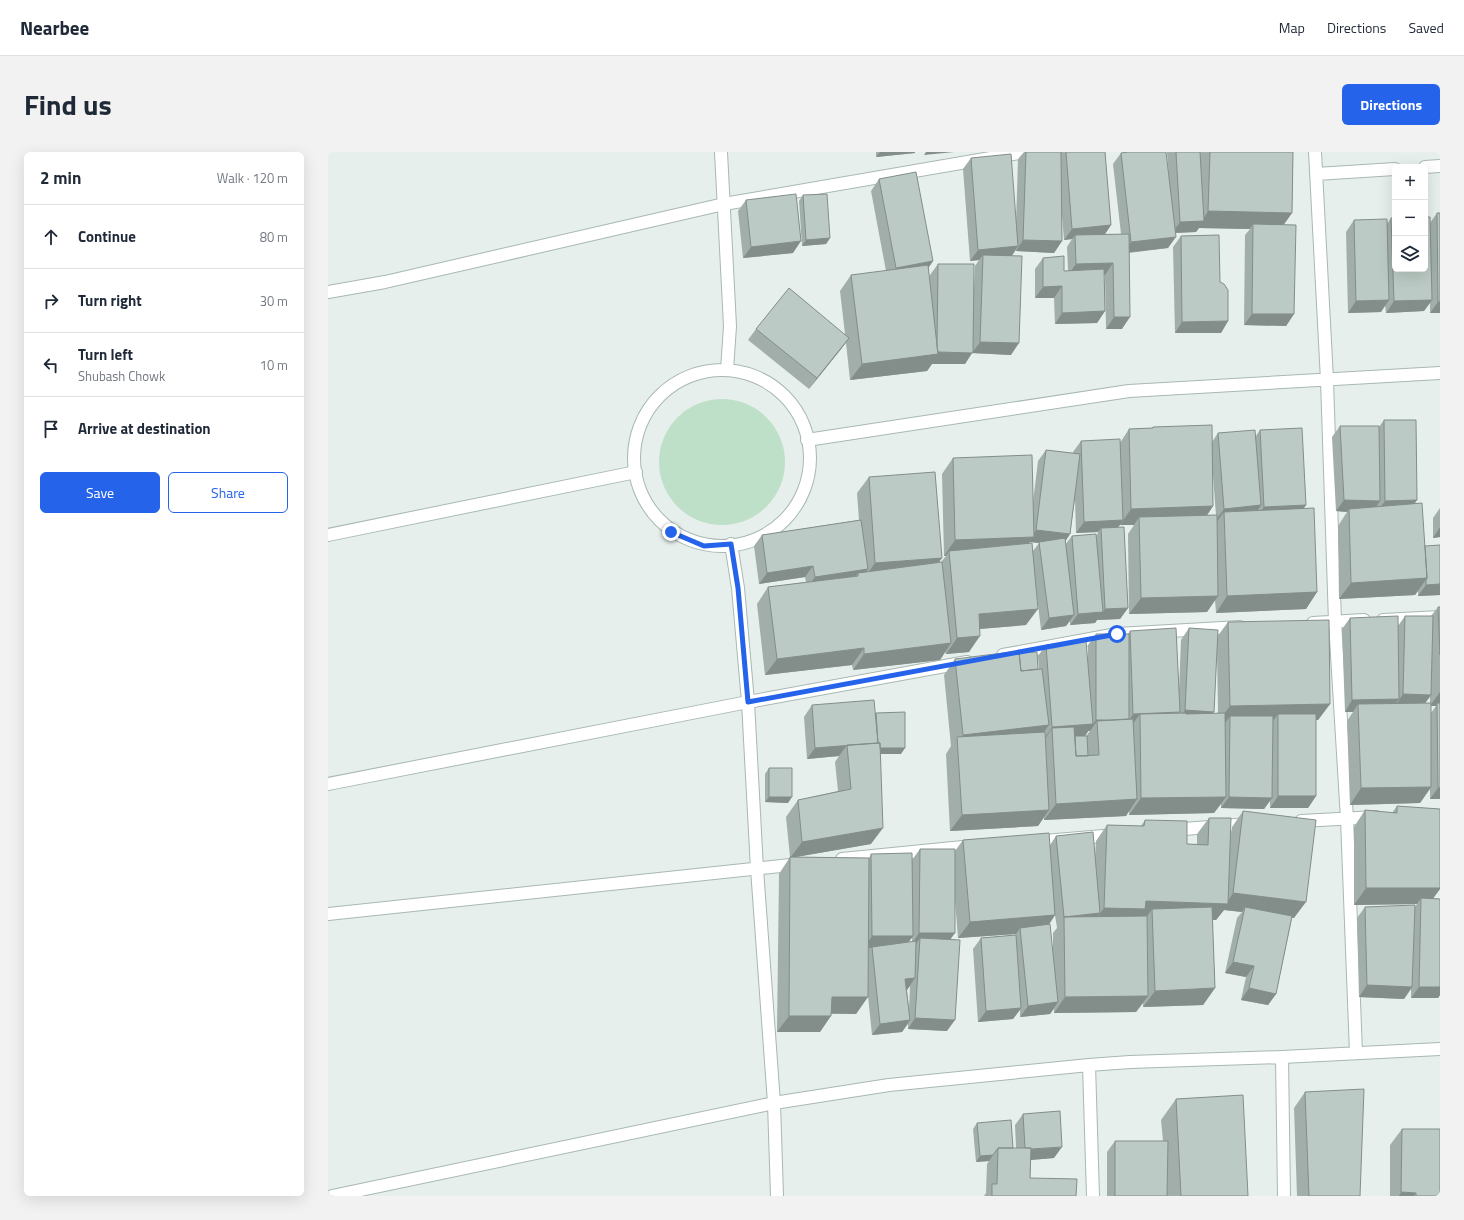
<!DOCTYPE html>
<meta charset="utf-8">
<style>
:root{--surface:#fff;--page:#f2f2f3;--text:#1f2937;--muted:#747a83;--line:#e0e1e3;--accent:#2563eb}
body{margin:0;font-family:"Titillium Web",sans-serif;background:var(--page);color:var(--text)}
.controls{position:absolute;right:12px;top:12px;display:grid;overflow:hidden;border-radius:6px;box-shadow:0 4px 16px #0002}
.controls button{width:36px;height:36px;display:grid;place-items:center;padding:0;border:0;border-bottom:1px solid var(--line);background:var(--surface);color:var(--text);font:20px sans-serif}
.stop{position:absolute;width:12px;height:12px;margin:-9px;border:3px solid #2563eb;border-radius:50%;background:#fff}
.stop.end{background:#2563eb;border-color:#fff;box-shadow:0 1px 4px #0008}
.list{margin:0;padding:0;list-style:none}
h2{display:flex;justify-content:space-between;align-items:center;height:52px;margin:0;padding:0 16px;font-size:17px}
h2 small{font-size:13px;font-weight:400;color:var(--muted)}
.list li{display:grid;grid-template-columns:26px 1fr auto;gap:12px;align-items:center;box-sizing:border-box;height:64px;padding:0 16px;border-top:1px solid var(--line)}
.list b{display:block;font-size:15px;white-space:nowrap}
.list p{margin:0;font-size:13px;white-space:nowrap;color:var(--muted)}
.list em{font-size:13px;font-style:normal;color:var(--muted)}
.actions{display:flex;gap:8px;padding:12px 16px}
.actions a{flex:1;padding:9px 0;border:1px solid var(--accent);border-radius:6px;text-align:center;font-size:14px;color:var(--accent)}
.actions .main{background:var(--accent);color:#fff}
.icon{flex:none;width:22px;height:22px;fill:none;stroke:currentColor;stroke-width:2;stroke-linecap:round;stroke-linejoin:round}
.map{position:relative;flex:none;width:1112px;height:1044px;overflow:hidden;border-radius:6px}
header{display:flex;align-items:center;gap:24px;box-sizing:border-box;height:56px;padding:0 20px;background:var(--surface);border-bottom:1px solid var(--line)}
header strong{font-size:19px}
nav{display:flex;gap:22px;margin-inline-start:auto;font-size:14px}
.intro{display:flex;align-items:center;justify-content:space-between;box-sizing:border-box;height:96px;padding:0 24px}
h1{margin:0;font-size:28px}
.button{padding:10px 18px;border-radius:6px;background:var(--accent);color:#fff;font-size:14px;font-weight:700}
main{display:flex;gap:24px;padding:0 24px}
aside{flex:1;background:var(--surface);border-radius:6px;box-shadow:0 4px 16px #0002}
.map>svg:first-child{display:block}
</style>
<header>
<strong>Nearbee</strong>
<nav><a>Map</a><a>Directions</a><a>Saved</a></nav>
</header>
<div class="intro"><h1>Find us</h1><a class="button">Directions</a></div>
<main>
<aside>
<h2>2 min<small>Walk · 120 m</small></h2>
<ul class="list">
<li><svg class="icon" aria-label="ahead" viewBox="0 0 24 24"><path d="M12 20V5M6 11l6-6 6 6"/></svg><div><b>Continue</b></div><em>80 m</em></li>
<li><svg class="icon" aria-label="right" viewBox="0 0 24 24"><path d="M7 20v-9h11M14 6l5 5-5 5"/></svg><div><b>Turn right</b></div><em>30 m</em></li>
<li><svg class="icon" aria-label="left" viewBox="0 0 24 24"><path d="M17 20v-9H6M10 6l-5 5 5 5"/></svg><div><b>Turn left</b><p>Shubash Chowk</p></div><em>10 m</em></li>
<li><svg class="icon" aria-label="arrive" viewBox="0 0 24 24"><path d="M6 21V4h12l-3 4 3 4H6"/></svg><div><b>Arrive at destination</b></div></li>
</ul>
<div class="actions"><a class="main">Save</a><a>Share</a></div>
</aside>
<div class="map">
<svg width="1112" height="1044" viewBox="0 0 1112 1044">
<rect width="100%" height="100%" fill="#e6efeb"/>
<!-- green -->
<path fill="#bfe0c8" d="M331 310a63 63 0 1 1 126 0a63 63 0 1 1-126 0Z"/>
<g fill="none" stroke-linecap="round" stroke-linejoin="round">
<!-- minor casing -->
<g stroke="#a8b8b2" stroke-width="14">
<path id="minor" d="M987 0 999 228 1007 470 1019 667 1028 901
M1097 15 1112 14
M988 22 1067 17
M0 140 57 130 396 52 697 0
M479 288 801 239 1112 221
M0 383 308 320
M1055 468 1112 465
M985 471 1036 468
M675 503 789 482 912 475
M0 632 420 550 639 510
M973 669 1048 665
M843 678 920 672
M705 690 787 683
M514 707 645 694
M0 762 472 712
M954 905 956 1044
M761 913 765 1044
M4 1044 446 951 561 933 761 913 802 910 954 905 1112 897"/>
</g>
<!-- tertiary casing -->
<g stroke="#a8b8b2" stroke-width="14">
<path id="tertiary" d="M393 0 402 174 399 218
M306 306a88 88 0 1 1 176 0a88 88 0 1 1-176 0Z
M403 392 410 436 420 550 429 717 446 951 449 1044"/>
</g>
<!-- minor -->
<use href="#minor" stroke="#fff" stroke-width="12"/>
<!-- tertiary -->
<use href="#tertiary" stroke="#fff" stroke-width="12"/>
</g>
<!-- wall -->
<path fill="#a1aea9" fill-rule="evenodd" d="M548 0H587V1L548 5Z
M696 0H777L783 73 777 82H793L785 12 793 1 841 27 839 0H965L964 61 956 72 966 162 958 174 916 173 917 83 922 77 871 76 868 80 847 81 840 96 801 101 794 177H778L777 123H776L777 159 769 171 727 172 726 146H707V117L715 106 736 119H740L739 95 744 87 736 88 734 63V89L726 101 688 99V98L684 104 683 203 644 201 637 212H604L599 219 522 228 518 191 481 237 420 188 428 177 517 182 512 139 523 123 558 119 543 39 551 27 605 109 600 116 602 131V123L610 112 645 157 647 114 651 108 642 109 635 17 643 6 688 71 690 7Z
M475 43 502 86 498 92 474 94 471 49Z
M418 48 465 101 415 106 410 59Z
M1109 61H1112V161H1102V151L1096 159 1058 161 1057 153 1053 160 1020 161 1018 80 1026 68 1059 72 1063 66 1102 71Z
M853 84 892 130 900 169 893 181H847L845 95Z
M1056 268 1089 348 1087 351 1097 394 1112 443 1090 444V439L1087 443 1011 447 1010 374 1019 360 1008 359 1004 285 1012 274 1051 275Z
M825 275 884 290 890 281 928 284 932 278 978 353 976 356 989 440 978 457 888 461 887 448 879 460 801 462 800 382 806 373H792L790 375 800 456 792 467 769 468 767 471 742 473V469L738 474 713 478 708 436 698 473 652 477 641 500 618 502 617 500 612 508 525 518 524 513 437 523 429 452 440 435 478 430 477 425 431 432 426 394 434 383 531 368 529 341 541 325 614 406 610 411 613 410 618 404H616L614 322 625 306 705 350 710 309 718 298 745 301V300L753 289 792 291 801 277 824 276ZM885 324 888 363H879L885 354ZM747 347 748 381 770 380 769 383 744 384 737 393V390L742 382ZM702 390 711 391 705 399 701 391Z
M1112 356V385L1105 386V366Z
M1110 455H1112V647H1102V637L1092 651 1022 653 1019 569 1025 560H1017L1014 477 1022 466 1070 474 1077 464H1103ZM1102 545V551H1097ZM1103 554H1108L1103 561Z
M900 470 1002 552 990 568H988V644L980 656H942V649L936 657 893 656V652L886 661 801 663V658L798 664 716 668V665L710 674 622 679 618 602 623 594 616 523 627 507 691 501 710 517H711L710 504 718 493 760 512V493L768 482H800L802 479 851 538 853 488 861 476 889 485ZM889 497 890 561 885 562ZM760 579H762L758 584H747H757Z
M484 553 548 561 573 602H553L543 692 468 705 541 706 543 702 584 708 592 697 627 699 635 688 722 693 728 684 767 706 768 689 779 673 813 674 817 668 859 692 869 693V682L881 666 902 689 904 675 915 659 966 766H964L948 842 940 853 913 848 918 825 897 821 909 766 914 760 896 758 888 768H884L887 836 875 853 815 855V851L808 860 726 861V857L722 862 692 865V858L685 867 650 870 645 797 653 786 687 783 688 782 630 786 627 748 622 787 619 879 580 877V872L574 880 544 883 540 844 528 862H503L492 880H449L451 722 462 705 458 665 470 648 510 639 507 610 511 604 479 607 476 565ZM727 763 729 776 725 781V804L721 773ZM584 786V790H580ZM582 834 581 857 579 838Z
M441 616 460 651 437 650V622Z
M1069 654 1112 657V737L1105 746 1112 747V843L1110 846H1083V837L1076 847 1031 845 1029 766 1037 755H1087L1089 752 1026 753V675L1037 658 1064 661Z
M977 940 1032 1044H969L966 956Z
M848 947 920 1044H779V1000L787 989H835L833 968Z
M695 962 726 1006 703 1008 702 1026 748 1044H656L658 1041 659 1012 661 1009 648 1010 645 977 649 971 685 996H688L687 973Z
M1074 977 1112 1044H1062V993Z"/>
<!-- shaded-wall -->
<path fill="#838d89" d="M552 0H587V1L548 5Z
M598 0H626L596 3Z
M880 59 964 61 952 78 925 72 922 77 871 76 868 80 844 81 852 70 874 69Z
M783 73 775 85 747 83 744 87 736 88 744 77Z
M848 85 840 96 795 101 803 90Z
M502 86 498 92 474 94 478 88Z
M695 88 734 89 726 101 688 99Z
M473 89 465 101 415 106 423 95Z
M690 94 682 106 655 103 651 108 642 109 650 98Z
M605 109 597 121 560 127 568 116Z
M785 111 777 123H740L748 112Z
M734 134 726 146H707L715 135Z
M1061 148 1053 160 1020 161 1028 149Z
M1104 148 1096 159 1058 161 1066 149Z
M1110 150H1112V161H1102Z
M777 159 769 171 727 172 734 161Z
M924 162H966L958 174 916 173Z
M786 165H802L794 177H778Z
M900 169 893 181H847L854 170Z
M521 186 513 197 481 237 489 226Z
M652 190 691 191 683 203 644 201 637 212H604L599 219 522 228 534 212 609 200 644 201Z
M1016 348 1052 349 1044 361 1021 357 1019 360 1008 359Z
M1089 348 1081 359 1049 360 1057 349Z
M933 353 926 365 896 360 890 368H888L896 357Z
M978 353 970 364 928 366 936 355Z
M885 354 874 371 811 365 806 373H792L803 357Z
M795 368 787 380 773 376 770 380 748 381 756 370Z
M1112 375V385L1105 386Z
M708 378 742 382 734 394 711 390V391L702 390 694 402 621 399 618 404H616L627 388 703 385Z
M614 406 602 423 535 428 547 411Z
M485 414 477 425 431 432 439 421Z
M540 417 533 428 530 424V421L523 430 479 436 487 425Z
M1099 426 1087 443 1011 447 1023 431Z
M1112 432V443L1090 444 1098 433Z
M989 440 978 457 888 461 899 444Z
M890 444 879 460 801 462 813 446Z
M800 456 792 467 769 468 767 471 742 473 750 462 775 460 777 457Z
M710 457 698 473 639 478 651 462Z
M746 463 738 474 713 478 721 466Z
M652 484 641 500 618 502 629 486Z
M623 491 612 508 525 518 536 502Z
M536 496 524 513 437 523 449 507Z
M1112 540V553L1109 551 1108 554H1102Z
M1075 542 1103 543 1095 554H1067Z
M1071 547 1063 558 1030 552 1025 560H1017L1024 548Z
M1002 552 990 568 950 569V562L945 569 902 564 898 570H890L902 554Z
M857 558 886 560 878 571 849 570Z
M805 562H812L804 573 798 574Z
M768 568H801L769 569 762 579H760Z
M765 572 757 584 725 586 724 576 717 587H716L724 575Z
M721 573 709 590 630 591 635 583Z
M550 591 519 593 511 604 479 607 487 596Z
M546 596H577L573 602H542Z
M1103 635 1092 651 1022 653 1033 636Z
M1110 636H1112V647H1102Z
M950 644H988L980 656H942Z
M441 645H464L460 651 437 650Z
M898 645 886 661 801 663 813 646Z
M901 645 944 646 936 657 893 656Z
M809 647 798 664 716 668 728 652Z
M721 658 710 674 622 679 634 663Z
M555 676 543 692 462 706 474 690Z
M1038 736H1112V737L1101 752 1093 746 1089 752 1026 753Z
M905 741 978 750 966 766 916 760 917 755 914 760 896 758 888 768 824 766V757L818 766 764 773 776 756 818 749 898 752Z
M772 761 764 772 736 765 728 776 736 765Z
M727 763 716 779 692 776 688 782 630 786 642 770Z
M591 781H627L619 792 592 786 588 792H584Z
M544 784H585L577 795 536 796Z
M905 810 926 814 918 825 897 821Z
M587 826 579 838H569L577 827Z
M1039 833 1084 835 1076 847 1031 845Z
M1091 835H1112V843L1110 846H1083Z
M887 836 875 853 815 855 827 839Z
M921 836 948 842 940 853 913 848Z
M820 844 808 860 726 861 737 845Z
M504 845H540L528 862 492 861Z
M730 850 722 862 692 865 700 854Z
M693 856 685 867 650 870 658 859Z
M461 864H503L492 880H449Z
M587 866 627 868 619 879 580 877Z
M582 868 574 880 544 883 552 872Z
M734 995 726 1006 689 1009 697 998Z
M665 1003 661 1009 648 1010 652 1004Z
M1073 1040 1088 1041 1086 1044H1071Z"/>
<!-- building -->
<path fill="#bbcac4" stroke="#838d89" d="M698 0H733L734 89 695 88Z
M738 0H777L783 73 744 77Z
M800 0H838L848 85 803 90 793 1Z
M848 0H872L876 69 852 70Z
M882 0H965L964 61 880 59Z
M683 2 690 94 650 98 643 6Z
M588 20 605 109 568 116 551 27Z
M468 42 473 89 423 95 418 48Z
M499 42 502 86 478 88 475 43Z
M1109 61H1112V150H1110Z
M1097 65H1102L1104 148 1066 149 1063 66H1067V117H1097Z
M1059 67 1061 148 1028 149 1026 68Z
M925 72 968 73 966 162H924Z
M801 82 802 165H786L785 111 748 112 747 83Z
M891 83 892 130 896 132 900 138V169L854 170 853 84Z
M655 103 694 104 691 191 652 190Z
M736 104V119L776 117 777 159 734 161V134L715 135V106Z
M610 112H646L645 201 610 200 609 194Z
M600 113 610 202 534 212 523 123Z
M461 136 521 186 489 226 428 177Z
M1056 268H1088L1089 348 1057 349Z
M884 273 885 354 803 357 801 277 825 276V275Z
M1012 274H1051L1052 349 1016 348Z
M974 276 978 353 936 355 932 278Z
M927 278 933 353 896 357 890 281Z
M792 287 795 368 756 370 753 289Z
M718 298 752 302 742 382 708 378Z
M704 303 706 385 627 388 625 306Z
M607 320 614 406 547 411 541 325Z
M1094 351 1099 426 1023 431 1021 357Z
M986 356 989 440 899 444 896 360Z
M889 363 890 444 813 446 811 365Z
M533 368 540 417 487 425 485 414 439 421 434 383Z
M796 375 800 456 777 457 773 376Z
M768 382 775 460 750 462 744 384Z
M737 386 746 463 721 466 711 390Z
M704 391 710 457 651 462 652 484 629 486 621 399Z
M1112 393V432L1098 433V428L1099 426 1097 394Z
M614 410 623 491 536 502V496L449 507 440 435 530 424V421Z
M1110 455H1112V503Z
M1070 464 1071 547 1024 548 1022 466Z
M1077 464H1105L1103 543 1075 542Z
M1001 468 1002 552 902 554 900 470Z
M848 476 852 560 805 562 802 479Z
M861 476 890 478 886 560 857 558Z
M768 482H801V567L783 568H768Z
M758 489 765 572 724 575 718 493Z
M691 499 693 519 714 517 721 573 635 583 627 507Z
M709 500 710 517 693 519 691 501Z
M546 548 550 591 487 596 484 553Z
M1103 551V635L1033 636 1030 552Z
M1109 551H1112V636H1110Z
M577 560V596H552V591H550L548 561Z
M858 561V562L897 561 898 645 813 646 812 562Z
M950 562H988V644H950Z
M902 564H945L944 646 901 645Z
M805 567 809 647 728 652 724 576 746 575 748 604 771 603 769 569Z
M717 580 721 658 634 663 629 585Z
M747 584H759L760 604H748Z
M552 591 555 676 474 690 470 648 523 637 519 593Z
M441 616H464V645H441Z
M1069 654 1112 657V736H1038L1037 658 1069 661Z
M915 659 988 668 978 750 905 741Z
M881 666H903L900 752 818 749 817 757 776 756 779 673 816 674 817 668 859 669V692L880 693Z
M765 680 772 761 736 765 728 684Z
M721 681 727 763 642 770 635 688Z
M592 697H627V781H591Z
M584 701 585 784H544L543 702Z
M462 705 541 706 540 845H504L503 864H461Z
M1093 746 1112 747V835H1091Z
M1087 753 1084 835 1039 833 1037 755Z
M884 755 887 836 827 839 824 757Z
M917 755 964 764 948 842 921 836 926 814 905 810Z
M819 764 820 844 737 845 736 765Z
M722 772 730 850 700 854 692 776Z
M688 783 693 856 658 859 653 786Z
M592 786 632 788 627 868 587 866Z
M588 789 587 826 577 827 582 868 552 872 544 795Z
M1036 937 1032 1044H981L977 940Z
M915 943 920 1044H853L848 947Z
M732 959 734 995 703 997V996H697L695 962Z
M683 968 685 996H670L665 1003 652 1004 649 971Z
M1074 977H1112V1044H1088V1041L1073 1040Z
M787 989H840L839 1044H787Z
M670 996H703L702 1026 749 1027 748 1044H664V1032H669Z"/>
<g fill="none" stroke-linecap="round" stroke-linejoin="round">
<!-- route -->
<path stroke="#2563eb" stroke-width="5" d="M343 380 376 394 403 392 410 436 420 550 789 482"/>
</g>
</svg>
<div class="controls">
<button>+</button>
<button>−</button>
<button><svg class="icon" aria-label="layers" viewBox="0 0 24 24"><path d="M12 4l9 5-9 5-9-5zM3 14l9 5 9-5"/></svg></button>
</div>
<div class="stop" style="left:789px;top:482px"></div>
<div class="stop end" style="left:343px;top:380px"></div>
</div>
</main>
